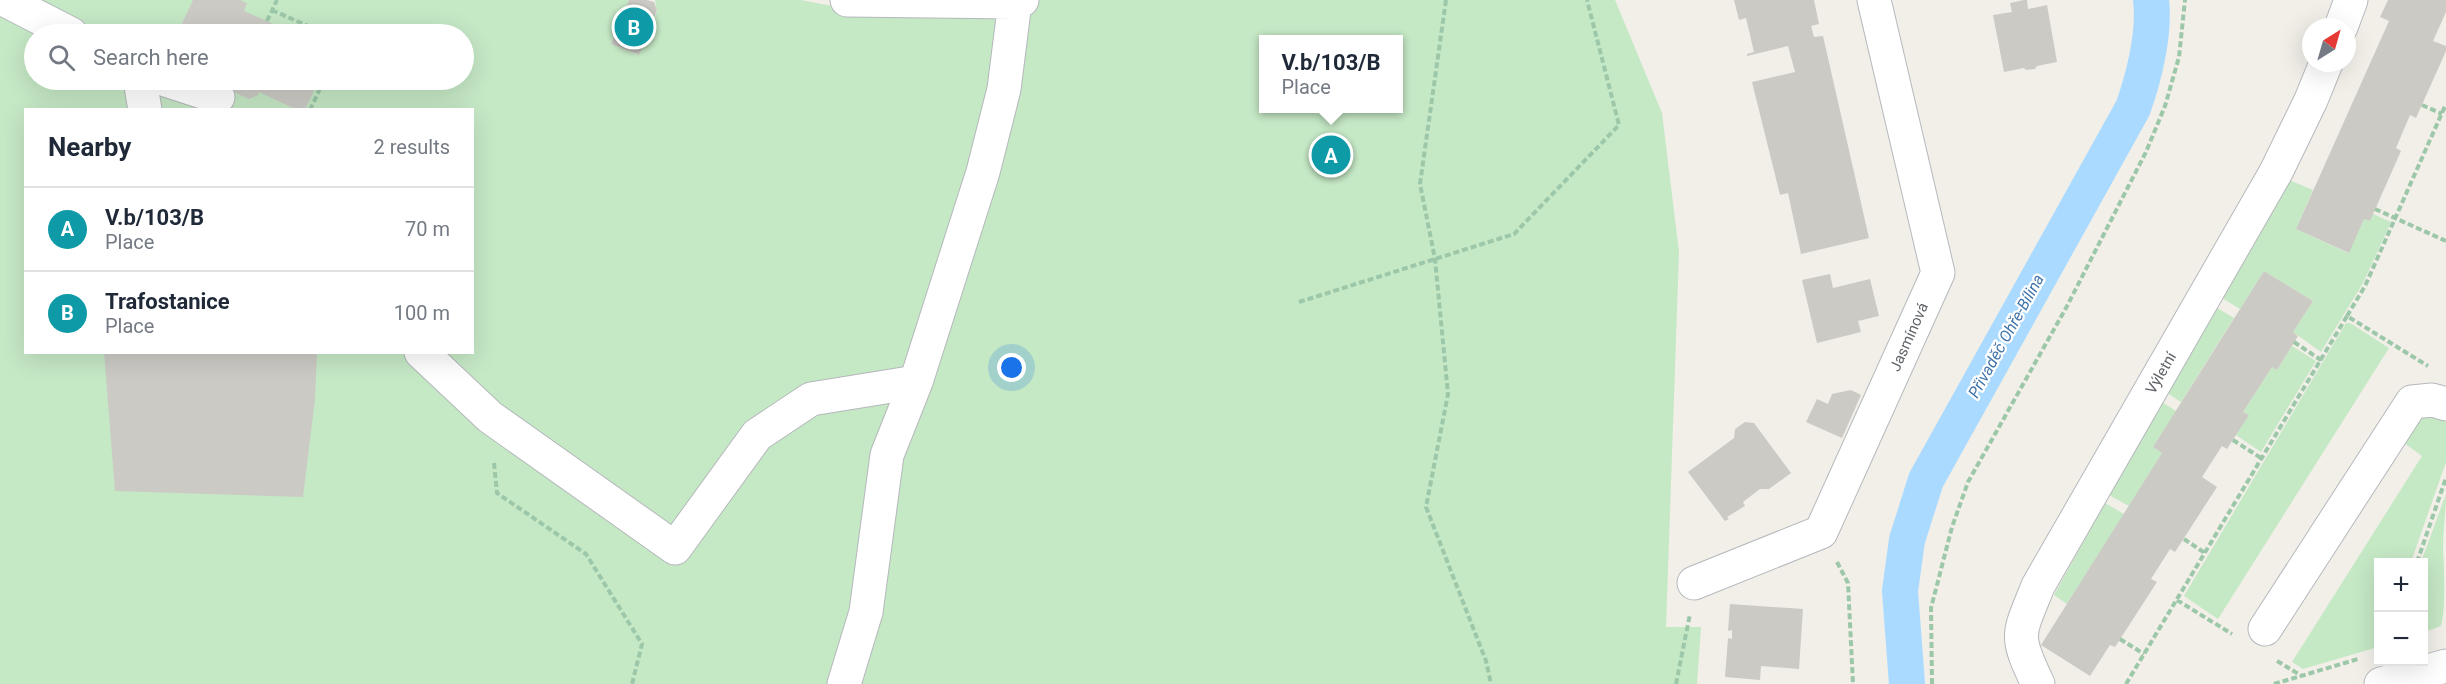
<!DOCTYPE html>
<meta charset="utf-8">
<style>
:root{--surface:#fff;--page:#f6f6f7;--text:#1f2937;--muted:#747a83;--line:#e0e1e3;--accent:#ea4335}
body{margin:0;font-family:Roboto,sans-serif;background:var(--page);color:var(--text)}
.controls{position:absolute;right:18px;bottom:18px;display:grid;overflow:hidden;border-radius:0px;box-shadow:0 6px 24px #0002}
.controls button{width:54px;height:54px;display:grid;place-items:center;padding:0;border:0;border-bottom:2px solid var(--line);background:var(--surface);color:var(--text);font:30px sans-serif}
.compass{position:absolute;left:2302px;top:18px;width:54px;height:54px;border-radius:50%;background:var(--surface);box-shadow:0 6px 24px #0002;rotate:37deg}
.you{position:absolute;left:1012px;top:368px;width:21px;height:21px;margin:-15px;border:4px solid #fff;border-radius:50%;background:#1a73e8;box-shadow:0 0 0 9px #1a73e833}
.badge{display:grid;place-items:center;width:39px;height:39px;border-radius:50%;background:var(--accent);color:#fff;font-size:20px;font-weight:700}
.pin{position:absolute;translate:-50% -50%;border:3px solid #fff;box-shadow:0 2px 6px #0006}
.popup{position:absolute;left:1259px;top:35px;width:144px;height:78px;box-sizing:border-box;display:grid;place-content:center;border-radius:0px;background:var(--surface);filter:drop-shadow(0 2px 4px #0005);font-size:20px;white-space:nowrap;color:var(--muted)}
.popup b{font-size:22px;color:var(--text)}
.popup::after{content:'';position:absolute;left:50%;top:100%;margin-left:-12px;border:12px solid transparent;border-top-color:var(--surface)}
.list{margin:0;padding:0;list-style:none}
h2{display:flex;justify-content:space-between;align-items:center;height:78px;margin:0;padding:0 24px;font-size:26px}
h2 small{font-size:20px;font-weight:400;color:var(--muted)}
.list li{display:grid;grid-template-columns:39px 1fr auto;gap:18px;align-items:center;box-sizing:border-box;height:84px;padding:0 24px;border-top:2px solid var(--line)}
.list b{display:block;font-size:22px;white-space:nowrap}
.list p{margin:0;font-size:20px;white-space:nowrap;color:var(--muted)}
.list em{font-size:20px;font-style:normal;color:var(--muted)}
.icon{flex:none;width:33px;height:33px;fill:none;stroke:currentColor;stroke-width:2;stroke-linecap:round;stroke-linejoin:round}
.map{position:relative;flex:none;width:2446px;height:684px;overflow:hidden}
.search{position:absolute;background:var(--surface);box-shadow:0 6px 24px #0002;left:24px;top:24px;width:450px;height:66px;display:flex;align-items:center;gap:15px;box-sizing:border-box;padding:0 21px;border-radius:33px;color:var(--muted);font-size:22px}
.panel{position:absolute;background:var(--surface);box-shadow:0 6px 24px #0002;left:24px;top:108px;width:450px;height:246px;border-radius:0px}
.map>svg:first-child{display:block}
</style>
<div class="map">
<svg width="2446" height="684" viewBox="0 0 2446 684">
<rect width="100%" height="100%" fill="#f1efe8"/>
<!-- green -->
<path fill="#c5e8c5" fill-rule="evenodd" d="M0 0H629L611 44 638 55 657 11 655 0H801L853 10 1033 0H1615L1662 113 1679 252 1666 627H1701L1697 684H0ZM34 34H464V80H34ZM1264 39H1398V108H1264ZM26 110H472V352H26Z
M2289 180 2313 190 2296 229 2348 253 2364 219 2370 221 2373 214 2391 222 2363 283 2321 352 2293 332 2313 301 2264 271 2240 309 2222 298 2258 238Z
M2217 308 2234 318 2181 402 2167 393Z
M2346 323H2350L2389 348 2218 619 2184 596Z
M2292 346 2316 361 2261 452 2236 435 2248 415 2243 412 2272 367 2277 370Z
M2162 402 2176 411 2153 447 2162 453 2129 506 2109 495Z
M2436 413 2446 414V462L2411 562H2378V647L2303 669 2292 662 2422 456 2400 440 2420 419Z
M2446 494C2446 512 2443 529 2443 547 2444 568 2446 608 2441 626L2424 632V562H2421Z
M2105 503 2124 514 2067 604 2054 595Z"/>
<g fill="none" stroke-linecap="round" stroke-linejoin="round">
<!-- canal -->
<path stroke="#aadaff" stroke-width="36" d="M1907 684 1900 591 1907 540 1926 480 2133 108C2144 77 2155 33 2151 0"/>
</g>
<!-- building -->
<path fill="#cccac5" d="M193 0H240L247 3 244 11 296 34H177Z
M629 0H647L654 2 657 10 639 55 611 44Z
M1734 0H1814L1819 24 1811 26 1814 37 1823 36 1869 238 1801 254 1788 193 1780 195 1752 82 1795 72 1788 46 1747 56V54L1754 52 1746 18 1739 20Z
M2024 0H2027L2028 9 2047 5 2057 62 2037 66 2035 69 2026 70 2024 68 2004 72 1993 15 2012 12 2010 3Z
M2388 0H2446V12L2433 41 2446 46V51L2416 118 2410 115 2396 148 2401 151 2370 221 2364 219 2349 253 2296 229 2389 21 2380 17Z
M214 80H319L305 110H297L259 92 258 95 249 99 216 84Z
M1329 145 1344 153 1342 163 1318 158 1321 147Z
M2264 271 2313 301 2293 332 2298 336 2277 370 2272 367 2243 412 2249 415 2227 449 2222 446 2202 477 2217 487 2175 552 2170 549 2151 579 2157 582 2115 647 2110 645 2090 676 2041 645 2162 453 2153 447Z
M1830 274 1833 288 1870 279 1879 316 1858 321 1861 332 1817 343 1802 280Z
M104 352H317L315 399 303 497 115 491Z
M1851 390 1861 395 1842 438 1806 422 1817 399 1828 404 1832 394Z
M1745 422 1754 423 1791 473 1769 489H1760L1743 502 1745 506 1727 517 1729 519 1725 521 1688 472 1734 438 1735 429Z
M1730 604 1803 609 1799 669 1761 666 1760 680 1725 677 1728 638 1732 639V630L1728 631Z"/>
<g fill="none" stroke-linecap="round" stroke-linejoin="round">
<!-- minor casing -->
<g stroke="#b5b8bc" stroke-width="35">
<path id="minor" d="M5 0 71 34
M847 0 1015 2 1022 0
M2341 27 2351 0
M140 80 145 110
M166 80 218 97
M421 352 490 417 675 548 757 435 811 399 916 382
M1694 583 1821 532 1938 273 1874 0
M2265 629 2412 402 2432 400 2446 404
M844 684 866 612 887 455 916 382 983 172 1004 89 1015 2
M2038 684C2014 634 2018 636 2038 586L2276 172 2311 100 2326 63
M2381 684 2446 666"/>
</g>
<!-- path -->
<path stroke="#9cc7a9" stroke-width="4" stroke-dasharray="6 3" stroke-linecap="butt" d="M1446 0 1420 184 1435 259 1448 394 1426 507 1486 661 1491 684
M272 10 326 34
M267 21 277 0
M2422 105 2442 114
M310 110 324 80
M2375 209 2446 241
M1299 302 1514 234 1619 125 1587 0
M2347 316 2365 286 2446 104
M2294 342 2321 360
M2233 440 2261 458
M494 463 497 493 586 554 642 644 632 684
M2184 539 2205 553
M1837 562 1848 583 1853 684
M2417 562 2446 478
M2177 600 2232 634
M2120 639 2144 654
M2277 661 2302 676
M1676 684 1690 614
M1932 684 1931 608 1952 527 1968 482 2066 308 2146 152 2165 106 2179 57 2185 0
M2126 684 2347 316 2428 366
M2274 684 2358 659"/>
<!-- minor -->
<use href="#minor" stroke="#fff" stroke-width="33"/>
</g>
<g text-anchor="middle" dominant-baseline="central" stroke-width="4.5" stroke-linejoin="round" paint-order="stroke">
<!-- street labels -->
<g font-size="15" fill="#5f6368" stroke="#fff">
<text transform="translate(1909 337) rotate(-66)">Jasmínová</text>
<text transform="translate(2161 373) rotate(-60)">Výletní</text>
</g>
<!-- water labels -->
<g font-size="16" font-style="italic" fill="#4174aa" stroke="#fff">
<text transform="translate(2006 336) rotate(-61)">Přivaděč Ohře-Bílina</text>
</g>
</g>
</svg>
<div class="controls">
<button>+</button>
<button>−</button>
</div>
<svg class="compass" viewBox="-18 -18 36 36"><path d="M0-13l5 13h-10z" fill="#e53935"/><path d="M0 13l5-13h-10z" fill="#747a83"/></svg>
<div class="you"></div>
<div class="pin badge" style="left:1331px;top:155px;background:#0f9aa8">A</div>
<div class="popup"><b>V.b/103/B</b>Place</div>
<div class="pin badge" style="left:634px;top:27px;background:#0f9aa8">B</div>
<div class="search"><svg class="icon" aria-label="search" viewBox="0 0 24 24"><circle cx="10" cy="10" r="6"/><path d="M15 15l6 6"/></svg>Search here</div>
<section class="panel">
<h2>Nearby<small>2 results</small></h2>
<ul class="list">
<li><span class="badge" style="background:#0f9aa8">A</span><div><b>V.b/103/B</b><p>Place</p></div><em>70 m</em></li>
<li><span class="badge" style="background:#0f9aa8">B</span><div><b>Trafostanice</b><p>Place</p></div><em>100 m</em></li>
</ul>
</section>
</div>
